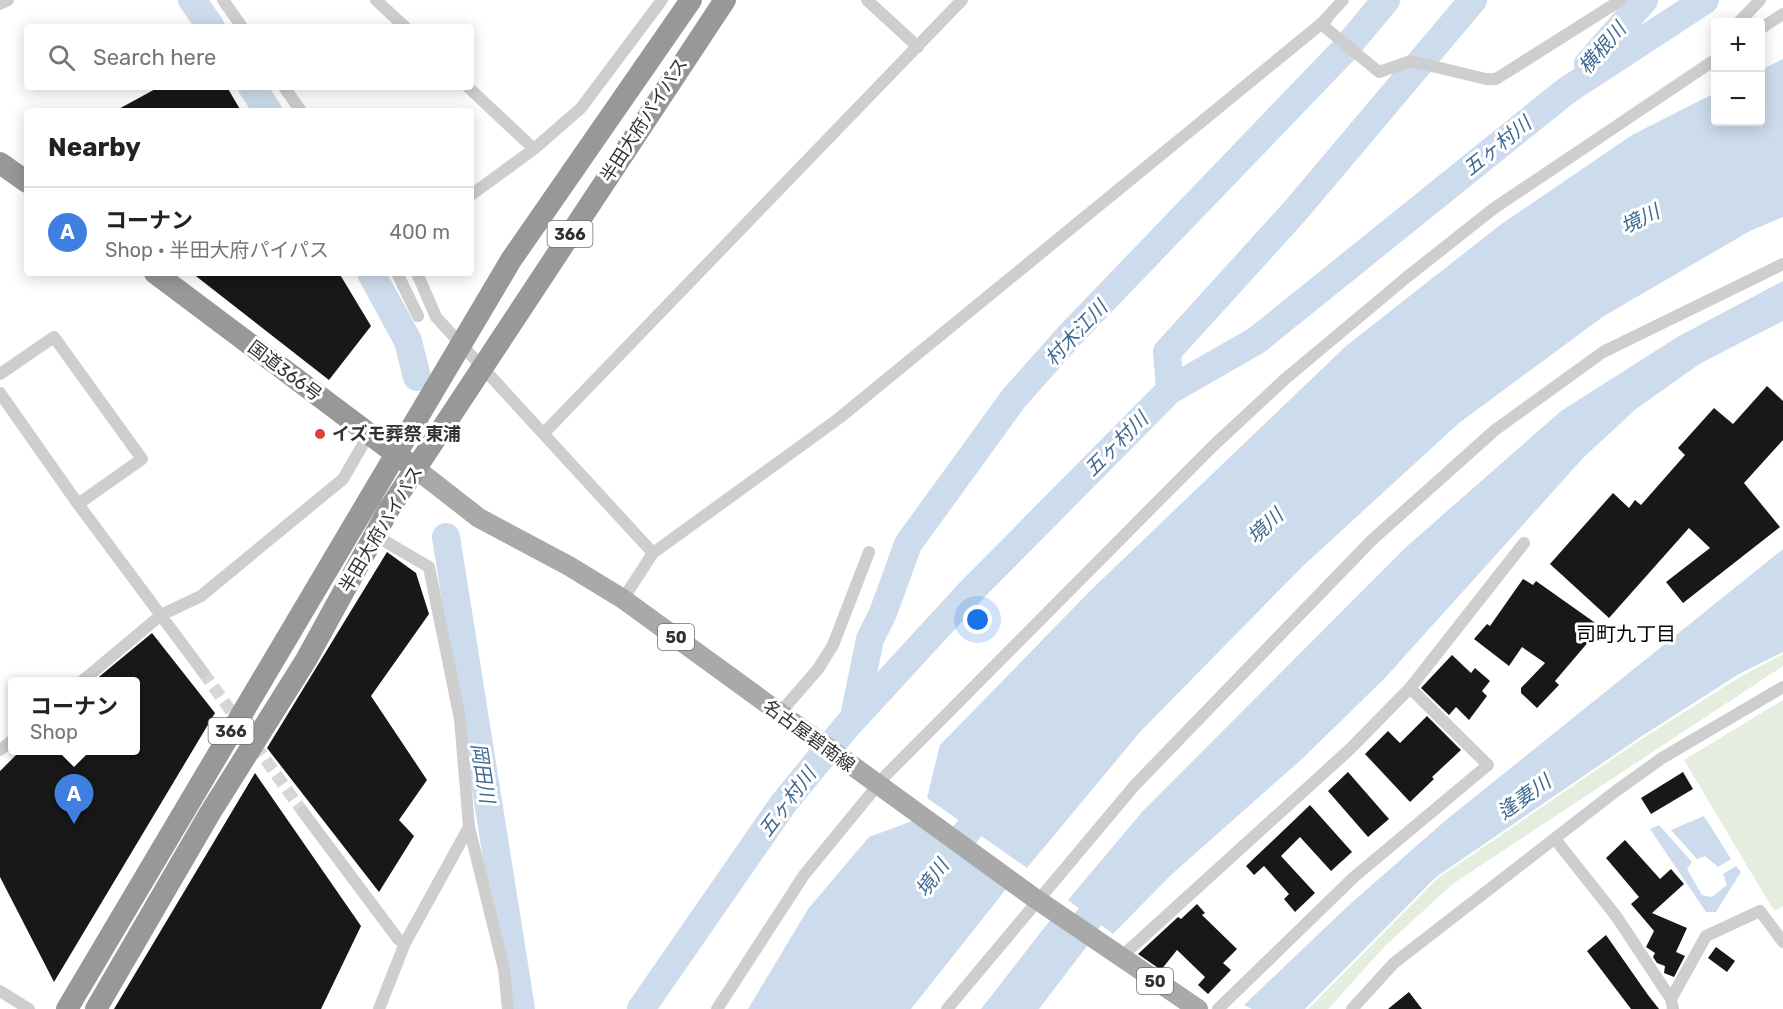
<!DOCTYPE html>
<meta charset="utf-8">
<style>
:root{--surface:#fff;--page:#f2f2f2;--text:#222;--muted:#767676;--line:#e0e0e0;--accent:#e13f3a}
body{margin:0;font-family:Rubik,"Noto Sans JP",sans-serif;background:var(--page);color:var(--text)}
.controls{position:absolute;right:18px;top:18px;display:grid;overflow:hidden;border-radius:6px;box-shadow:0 3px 15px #0003}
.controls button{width:54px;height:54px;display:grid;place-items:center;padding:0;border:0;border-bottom:2px solid var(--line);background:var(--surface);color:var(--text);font:30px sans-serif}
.you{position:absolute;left:978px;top:620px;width:21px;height:21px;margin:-15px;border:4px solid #fff;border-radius:50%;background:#1a73e8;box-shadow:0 0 0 9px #1a73e833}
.badge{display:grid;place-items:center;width:39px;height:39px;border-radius:50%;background:var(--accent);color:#fff;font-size:20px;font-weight:700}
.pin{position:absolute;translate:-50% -50px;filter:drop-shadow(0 2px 3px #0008)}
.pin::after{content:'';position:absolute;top:32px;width:21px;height:18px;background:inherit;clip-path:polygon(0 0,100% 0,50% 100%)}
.popup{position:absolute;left:8px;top:677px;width:132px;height:78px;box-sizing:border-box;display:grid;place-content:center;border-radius:6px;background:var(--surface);filter:drop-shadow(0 2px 4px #0005);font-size:20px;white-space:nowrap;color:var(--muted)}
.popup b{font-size:22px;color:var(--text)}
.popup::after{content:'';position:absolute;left:50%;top:100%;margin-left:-12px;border:12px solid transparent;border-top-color:var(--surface)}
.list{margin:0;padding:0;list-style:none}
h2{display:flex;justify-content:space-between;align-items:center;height:78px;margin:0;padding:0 24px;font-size:26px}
h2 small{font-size:20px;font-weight:400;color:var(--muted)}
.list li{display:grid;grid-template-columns:39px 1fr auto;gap:18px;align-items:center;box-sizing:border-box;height:90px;padding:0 24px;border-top:2px solid var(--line)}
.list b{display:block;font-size:22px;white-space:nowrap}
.list p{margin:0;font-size:20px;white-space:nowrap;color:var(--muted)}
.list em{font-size:20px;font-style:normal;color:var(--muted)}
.icon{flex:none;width:33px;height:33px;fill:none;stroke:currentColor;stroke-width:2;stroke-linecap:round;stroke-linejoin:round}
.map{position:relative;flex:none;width:1783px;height:1009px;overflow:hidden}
.search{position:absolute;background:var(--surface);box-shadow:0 3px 15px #0003;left:24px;top:24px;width:450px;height:66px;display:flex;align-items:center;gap:15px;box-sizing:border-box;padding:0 21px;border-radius:6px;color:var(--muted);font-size:22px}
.panel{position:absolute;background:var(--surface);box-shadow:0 3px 15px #0003;left:24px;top:108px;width:450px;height:168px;border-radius:6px}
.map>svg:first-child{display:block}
</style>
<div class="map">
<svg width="1783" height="1009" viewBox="0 0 1783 1009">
<rect width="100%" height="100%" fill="#fff"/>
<!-- green -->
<path fill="#e5eddf" d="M1783 654V666L1454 883 1386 945 1328 1009H1308L1438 878 1643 738 1740 677Z
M1783 700V906L1774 911 1684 760Z"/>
<!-- water -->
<path fill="#ccdcec" d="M1783 59V217L1750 231 1604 316 1459 423 1303 566 1140 732 1027 868 927 798 940 745 1091 590 1346 346 1500 225 1632 135 1715 93 1716 122H1760L1761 70Z
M1783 281V321L1701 363 1636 409 1584 457 1384 679 1302 759 1171 875 1113 934 1068 900 1142 812 1405 548 1561 411 1679 336Z
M1783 549V652L1739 674 1642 736 1436 877 1305 1009H1252L1244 1005 1349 905 1446 820Z
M1704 816 1731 859 1718 867 1705 856 1697 859 1671 830Z
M915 820 1007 888 911 1009H748L808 909 869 837Z
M1659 825 1692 862 1687 869 1702 895 1712 897 1727 885 1723 874 1736 866 1741 872 1716 912H1706L1650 829Z
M1051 919 1087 946 1039 1009H981Z"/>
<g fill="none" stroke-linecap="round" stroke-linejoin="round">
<!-- river -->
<path stroke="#ccdcec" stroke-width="28" d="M192 0 211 27
M1588 64 1644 0
M252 87 268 111
M371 273 408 341 417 377
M1170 390 1167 352 1295 211 1473 0
M446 537 521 1009
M854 717 870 639 883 613 908 544 1014 398 1070 335 1346 48 1386 0
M940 866 993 799
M641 1009 783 804 846 727 972 590 1170 390 1257 340 1566 91 1705 0
M1010 1009 1116 887"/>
</g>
<!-- building -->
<path fill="#181818" d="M159 87H227L241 111H115Z
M192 273H339L371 326 329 380Z
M1767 386 1783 401V440L1744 483 1780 527 1683 603 1666 582 1710 548 1689 528 1609 618 1550 564 1613 493 1629 508 1635 500 1641 505 1685 455 1678 448 1714 408 1733 424Z
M387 552 416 573 429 614 371 696 427 780 399 820 414 836 379 892 267 748Z
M1523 579 1533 585 1536 581 1601 627 1555 681 1559 685 1537 708 1521 693V688L1545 663 1522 647 1509 666 1474 639 1487 624 1490 626Z
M152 633 215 713 54 982 0 877V771L21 750H135V681H94Z
M1452 655 1471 673 1475 668 1490 681 1482 691 1487 696 1469 720 1456 707 1449 715 1421 688Z
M1427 716 1461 750 1432 777 1434 779 1410 802 1365 754 1388 731 1400 743Z
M1348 772 1389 819 1368 837 1328 791Z
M1683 772 1693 789 1651 814 1641 798Z
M255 773 361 926 321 1009H114Z
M1310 805 1352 852 1331 871 1300 837 1281 856 1315 893 1295 912 1284 899 1289 894 1264 866 1254 875 1246 866Z
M1625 840 1660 879 1671 869 1684 884 1652 913 1687 928 1676 952 1685 956 1674 977 1664 973 1665 966 1657 963 1653 957 1655 953 1646 947 1654 931 1631 904 1639 897 1606 858Z
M1197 904 1205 913 1202 915 1237 949 1223 963 1231 970 1208 994 1198 985 1205 977 1177 950 1161 970 1138 954 1178 917 1181 919Z
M1606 935 1648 995 1659 1009H1631L1587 951Z
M1716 947 1735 961 1727 972 1708 958Z
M1409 992 1422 1009H1388Z"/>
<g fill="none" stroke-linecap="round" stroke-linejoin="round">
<!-- street-tunnel -->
<path stroke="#d6d6d6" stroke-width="12" stroke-dasharray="12 6" stroke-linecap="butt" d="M203 672 303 812"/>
<!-- street -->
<path stroke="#cecece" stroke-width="12" d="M223 0 242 27
M376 0 405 27
M867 0 918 47
M1343 0 1321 24 1379 72 1411 61 1486 79H1496L1621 0
M0 4 8 0
M1739 22 1760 0
M1760 29 1783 14
M284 87 301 111
M468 87 534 149 581 108 662 0
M471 195 534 149
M397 273 418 316
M417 273 436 317 653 553
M0 374 54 337 142 459 78 504
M0 393 78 504 203 672
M544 433 962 0
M371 533 429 567 460 719 469 827 504 969 508 1009
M623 599 653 553 838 419 1327 19
M81 682 161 615 201 596 343 479 369 434
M779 714 818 669 833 645 869 552
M0 750 13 740
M303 812 398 939 405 943
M1555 839 1616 916 1671 999
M1120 958 1349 750 1410 688 1524 543
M0 991 29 1009
M379 1009 405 943 469 827
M717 1009 804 875 886 775 1212 447 1285 379 1407 277 1493 209 1716 59
M947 1009 1135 785 1372 540 1495 430 1603 352 1783 264
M1218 1009 1354 877 1488 765 1410 688
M1352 1009 1394 963 1616 791 1662 758 1783 687
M1673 1009 1671 999 1706 936 1760 911 1783 942"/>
<!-- primary -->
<path stroke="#a9a9a9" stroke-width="20" d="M416 469 479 518 569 566 623 599 1033 897 1198 1009"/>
<!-- highway -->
<path stroke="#989898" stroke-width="22" d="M0 163 27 182
M155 273 408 463
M67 1009 511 260 691 0
M96 1009 210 813 306 660 389 509 725 0"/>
</g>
<!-- markers -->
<circle fill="#e13f3a" stroke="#fff" stroke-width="2" cx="320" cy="434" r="6"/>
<g text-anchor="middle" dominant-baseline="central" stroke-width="6" stroke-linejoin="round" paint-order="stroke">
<!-- shield labels -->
<g fill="#fff" stroke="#6f6f6f" stroke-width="1.5">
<rect x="547.5" y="221" width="45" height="26" rx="4.5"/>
<rect x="658" y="624" width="36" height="26" rx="4.5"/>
<rect x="208.5" y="718" width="45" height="26" rx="4.5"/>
<rect x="1137" y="968" width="36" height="26" rx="4.5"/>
</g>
<g font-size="16" font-weight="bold" fill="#313131">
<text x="570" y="234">366</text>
<text x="676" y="637">50</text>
<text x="231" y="731">366</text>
<text x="1155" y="981">50</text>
</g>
<!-- street labels -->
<g font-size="18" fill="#313131" stroke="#fff">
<text transform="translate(644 120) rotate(-57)">半田大府パイパス</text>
<text transform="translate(285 371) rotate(37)">国道366号</text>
<text transform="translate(381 529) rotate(-59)">半田大府パイパス</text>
<text transform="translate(809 736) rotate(36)">名古屋碧南線</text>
</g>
<!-- poi labels -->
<g font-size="18" font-weight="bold" fill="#313131" stroke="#fff" text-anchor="start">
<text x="332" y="434">イズモ葬祭 東浦</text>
</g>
<!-- water labels -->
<g font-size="20" font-style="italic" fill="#406991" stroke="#fff">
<text transform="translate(1602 48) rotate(-49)">横根川</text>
<text transform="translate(1497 146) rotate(-39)">五ヶ村川</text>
<text transform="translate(1640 219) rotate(-26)">境川</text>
<text transform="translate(1076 333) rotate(-47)">村木江川</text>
<text transform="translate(1116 444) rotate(-45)">五ヶ村川</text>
<text transform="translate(1265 526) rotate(-43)">境川</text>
<text transform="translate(483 773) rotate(81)">岡田川</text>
<text transform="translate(1524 797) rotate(-36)">逢妻川</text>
<text transform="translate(787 802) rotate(-53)">五ヶ村川</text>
<text transform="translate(932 878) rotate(-54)">境川</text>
</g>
<!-- neighbourhood labels -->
<g font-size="20" fill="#000" stroke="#fff">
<text x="1626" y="634">司町九丁目</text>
</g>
</g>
</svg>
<div class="controls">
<button>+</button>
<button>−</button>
</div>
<div class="you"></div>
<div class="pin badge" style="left:74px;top:824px;background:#3f7fe0">A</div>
<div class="popup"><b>コーナン</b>Shop</div>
<div class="search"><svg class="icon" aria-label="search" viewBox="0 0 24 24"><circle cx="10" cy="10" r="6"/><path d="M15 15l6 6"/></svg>Search here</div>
<section class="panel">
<h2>Nearby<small></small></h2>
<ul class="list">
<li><span class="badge" style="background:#3f7fe0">A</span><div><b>コーナン</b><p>Shop · 半田大府パイパス</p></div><em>400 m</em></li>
</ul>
</section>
</div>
